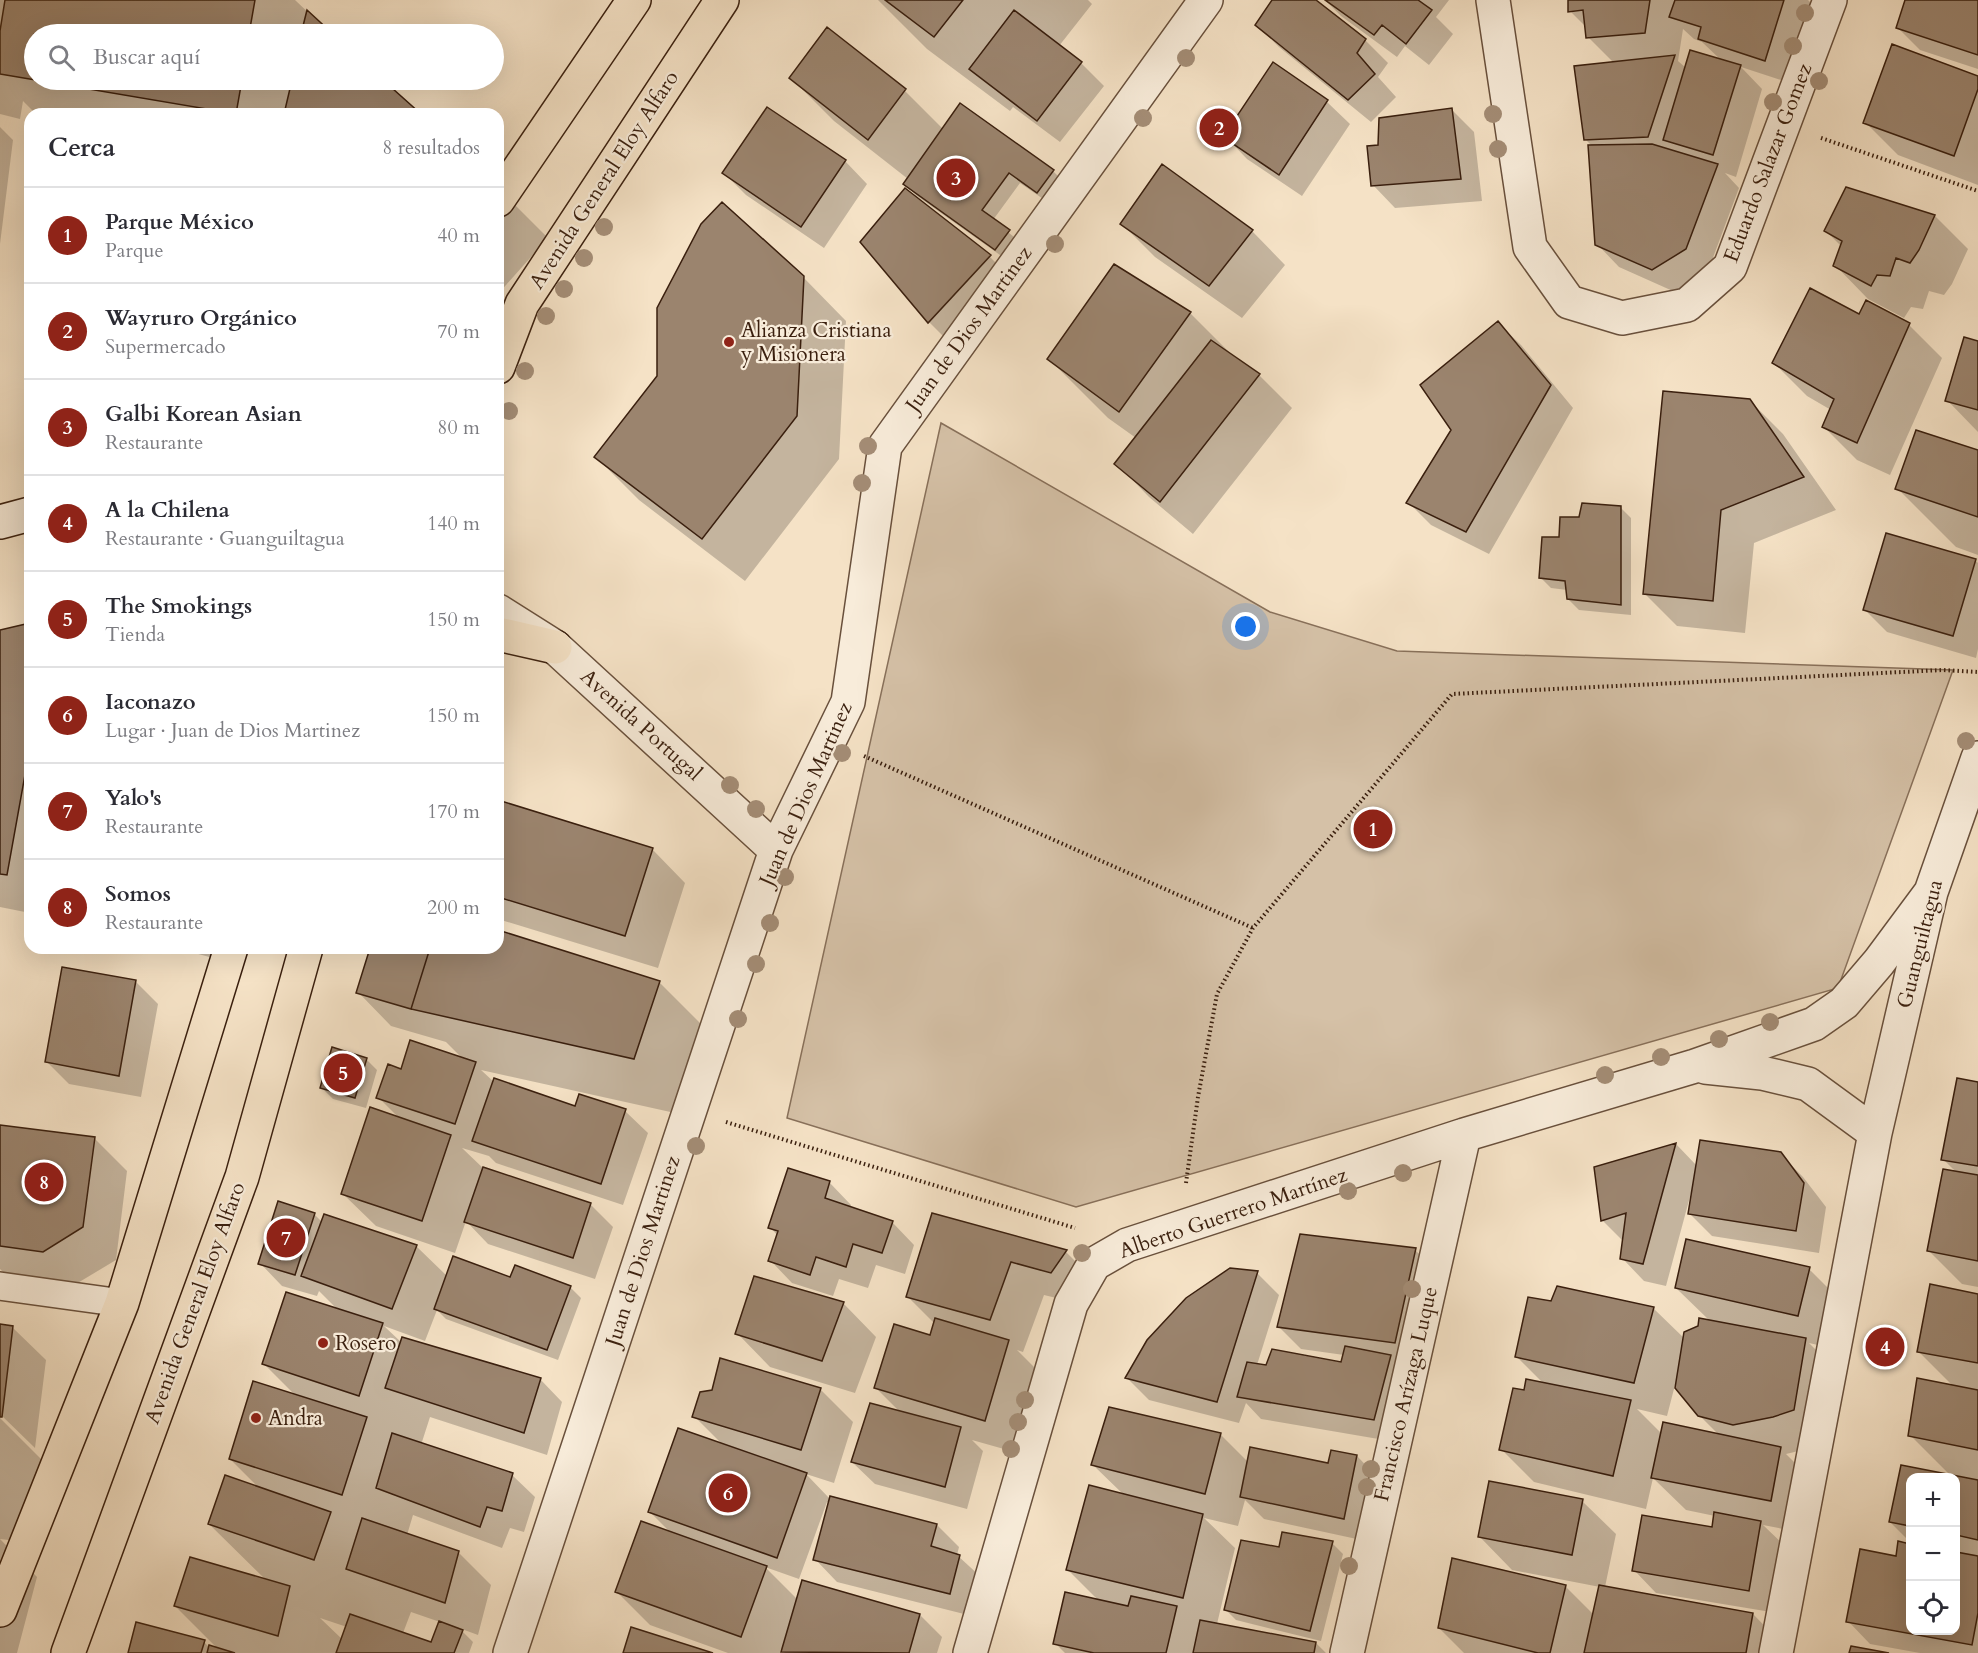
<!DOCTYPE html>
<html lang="es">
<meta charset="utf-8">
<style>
:root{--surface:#fff;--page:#f7f7f7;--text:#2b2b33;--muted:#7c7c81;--line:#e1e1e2;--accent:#8f2418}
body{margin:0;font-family:Cardo,serif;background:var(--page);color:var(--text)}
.controls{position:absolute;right:18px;bottom:18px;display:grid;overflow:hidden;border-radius:12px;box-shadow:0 6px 24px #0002}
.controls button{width:54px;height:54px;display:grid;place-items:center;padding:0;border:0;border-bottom:2px solid var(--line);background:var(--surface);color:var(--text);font:30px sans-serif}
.you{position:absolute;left:1246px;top:627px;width:21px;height:21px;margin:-15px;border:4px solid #fff;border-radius:50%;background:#1a73e8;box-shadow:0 0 0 9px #1a73e833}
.badge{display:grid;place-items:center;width:39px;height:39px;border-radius:50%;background:var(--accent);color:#fff;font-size:20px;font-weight:700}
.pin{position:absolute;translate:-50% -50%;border:3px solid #fff;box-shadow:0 2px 6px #0006}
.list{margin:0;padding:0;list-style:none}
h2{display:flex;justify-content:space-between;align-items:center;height:78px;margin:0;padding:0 24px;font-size:26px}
h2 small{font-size:20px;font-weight:400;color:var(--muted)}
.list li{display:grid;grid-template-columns:39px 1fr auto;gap:18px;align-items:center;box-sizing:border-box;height:96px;padding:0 24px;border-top:2px solid var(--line)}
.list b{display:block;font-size:22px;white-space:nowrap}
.list p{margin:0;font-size:20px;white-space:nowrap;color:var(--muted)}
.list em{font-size:20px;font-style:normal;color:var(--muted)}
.icon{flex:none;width:33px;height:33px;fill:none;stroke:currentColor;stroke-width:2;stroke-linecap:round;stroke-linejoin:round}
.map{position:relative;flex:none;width:1978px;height:1653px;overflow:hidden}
.search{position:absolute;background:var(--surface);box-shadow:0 6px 24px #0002;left:24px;top:24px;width:480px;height:66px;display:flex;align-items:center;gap:15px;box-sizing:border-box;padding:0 21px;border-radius:33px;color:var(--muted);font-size:22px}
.panel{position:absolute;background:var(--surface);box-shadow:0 6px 24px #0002;left:24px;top:108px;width:480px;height:846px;border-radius:18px}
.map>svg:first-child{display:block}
</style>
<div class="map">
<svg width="1978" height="1653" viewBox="0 0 1978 1653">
<rect width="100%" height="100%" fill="#f5e2c6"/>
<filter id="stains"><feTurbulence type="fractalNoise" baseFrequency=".00333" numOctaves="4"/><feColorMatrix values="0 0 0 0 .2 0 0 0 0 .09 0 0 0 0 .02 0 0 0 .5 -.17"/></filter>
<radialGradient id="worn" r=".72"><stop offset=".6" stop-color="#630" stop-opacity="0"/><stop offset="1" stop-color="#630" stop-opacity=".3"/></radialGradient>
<!-- green -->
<path fill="#d5c1a7" stroke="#88705a" stroke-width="1.5" d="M941 423 1270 612 1397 651 1953 670 1838 988 1076 1207 787 1118Z"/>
<!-- shadow -->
<path fill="#0003" fill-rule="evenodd" d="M0 0H295L331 34H34V80H381L419 114H36L23 101 20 119 0 114Z
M878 0H1088L1092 4 1059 46 1081 63 1104 86 1060 142 1013 107 1010 111 927 49Z
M1274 0H1313L1365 40 1388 63 1378 77 1396 97 1371 122 1279 47 1257 25Z
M1325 0H1449L1436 17 1453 34 1429 65 1405 46 1397 57 1341 16Z
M1569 0H1808L1812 4 1787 82 1741 67 1762 89 1736 177 1725 173 1739 188 1708 271 1675 292 1619 267 1597 244 1593 147 1585 139 1614 63 1588 37 1587 28 1570 11ZM1683 29 1694 39 1702 42 1722 61 1686 68 1678 61Z
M1907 0H1978V69L1920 50 1898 28Z
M1273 64 1327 102 1350 124 1302 196 1247 159 1225 136Z
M791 78 904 90 943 129 1053 171 1064 182 1049 203 1020 183 993 220 1020 242 1007 260 917 196 904 184 908 179 834 121Z
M1978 78V185L1898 155 1865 122Z
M768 109 845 161 867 184 824 248 746 195 724 173Z
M1451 109 1474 132 1482 201 1395 208 1373 185 1380 147Z
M0 127 13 140 0 244Z
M498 188 548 238 498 294Z
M1846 189 1935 216 1968 249 1952 284 1944 295 1929 291 1923 309 1911 307 1904 318 1868 299 1835 265 1842 247 1826 231Z
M905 190 990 257 1012 279 951 344 929 322Z
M1122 224 1252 231 1285 265 1242 318 1155 257Z
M803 277 846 321 839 459 745 581 639 500 596 457Z
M1190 313 1236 359 1259 375 1292 408 1193 534 1149 497 1116 463 1136 438 1108 418 1049 359Z
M1860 316 1909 325 1942 358 1890 475 1857 460 1824 427 1831 410 1807 396 1774 363Z
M1498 323 1521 345 1573 408 1489 554 1431 525 1408 502 1453 430Z
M1978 342V432L1947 400Z
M1750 401 1783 434 1836 510 1754 543 1745 633 1677 626 1644 593Z
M1978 452V555L1956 547 1897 488Z
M1620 507 1631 518V615L1579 610 1568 599 1567 590 1551 588 1540 577 1560 539 1580 518Z
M1975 560 1978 563V649L1976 658 1887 632 1865 610Z
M30 624V913L0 907V631Z
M498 802 652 849 685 883 658 968 498 919Z
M498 932 659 982 718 1041 693 1117 481 1070 494 1082 576 1108 625 1111 648 1133 623 1205 496 1163 489 1156 462 1148 484 1169 590 1204 613 1227 595 1279 488 1244 466 1221 455 1253 376 1226 342 1193 400 1119 378 1097 402 1071 464 1060 446 1042 391 1026 358 992 371 948H498Z
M176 948H232L228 962Z
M136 982 158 1004 141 1097 69 1084 47 1062Z
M366 1059 377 1070 366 1108 333 1099 322 1088Z
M1978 1083V1287L1962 1284 1929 1251 1957 1173 1943 1159Z
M0 1127 94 1138 127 1171 116 1260 76 1284 6 1275 0 1269Z
M1676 1144 1697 1166 1780 1154 1803 1177 1826 1207 1819 1253 1712 1236 1690 1214 1693 1193H1691L1666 1286 1644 1281 1622 1258 1624 1242 1602 1220 1595 1168Z
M829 1182 851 1205 850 1208 892 1222 914 1245 905 1274 876 1265 868 1288 839 1279 833 1296 792 1283 770 1260 778 1236 770 1227Z
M314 1214 322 1222 416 1246 447 1276 511 1279 570 1287 581 1298 558 1360 446 1319 437 1310 425 1341 384 1326 402 1343 540 1379 562 1402 547 1455 430 1417 421 1445 512 1475 535 1497 524 1532 510 1528 502 1548 413 1515 407 1535 458 1552 491 1585 478 1635 459 1628 473 1642 469 1653H129L204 1642 209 1647 219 1650 175 1606 266 1580 209 1524 260 1489 230 1459 296 1396 264 1364 337 1309 319 1291 317 1296 282 1286 260 1263ZM411 1612 440 1622 432 1644 403 1633ZM320 1618 347 1627 343 1640Z
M933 1215 1066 1252 1099 1285 1085 1305 1044 1295 1023 1352 1017 1350 1041 1374 1018 1453 972 1440 983 1451 967 1509 875 1484 852 1462 901 1413 876 1388 931 1337 935 1324 908 1297Z
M1415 1250 1438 1272 1417 1364 1396 1362 1412 1378 1396 1442 1261 1419 1246 1403 1239 1423 1149 1400 1127 1378 1257 1273 1279 1295 1257 1365 1267 1367 1342 1364 1344 1355 1301 1349 1279 1327Z
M1809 1269 1842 1302 1831 1348 1809 1343 1839 1373 1807 1449 1786 1454 1813 1481 1804 1533 1763 1525 1783 1544 1771 1612 1656 1593 1634 1570 1713 1529 1715 1516 1686 1510 1653 1478 1646 1509 1534 1482 1501 1449 1525 1392 1544 1384 1516 1356 1552 1302 1653 1308 1685 1339 1710 1321 1676 1288ZM1675 1385 1699 1415 1720 1436 1662 1434 1637 1409 1667 1416Z
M1978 1295V1653H1920L1870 1644 1848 1621 1897 1558 1900 1543 1910 1545V1630H1956V1478H1910V1542L1890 1522 1902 1467 1951 1476 1910 1435 1954 1387 1918 1351Z
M843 1303 876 1337 855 1393 770 1367 737 1333Z
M0 1326 12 1327 46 1360 35 1448 0 1414V1418L44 1462 34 1543 0 1539Z
M820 1389 853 1422 834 1483 806 1474 830 1499 937 1525 959 1547 957 1555 982 1578 972 1616 837 1582 815 1559 830 1502H827L799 1579 765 1567 798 1600 920 1615 942 1637 937 1653H785L781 1649 780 1653H728L650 1625 617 1592 672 1534 649 1511 723 1445 694 1416Z
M1110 1409 1221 1435 1249 1463 1329 1465 1357 1456 1379 1479 1366 1541 1264 1519 1245 1500 1238 1526 1204 1518 1235 1548 1217 1624 1316 1643 1326 1653H1065L1055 1643 1099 1601 1068 1570 1124 1495 1093 1465Z
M1582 1501 1616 1534 1605 1587 1753 1614 1791 1653H1464L1439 1628 1565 1586 1594 1615 1600 1587 1512 1570 1479 1536Z
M0 1539 37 1577 17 1653H0Z
M1332 1543 1343 1554 1321 1641 1236 1620 1225 1609 1280 1549Z"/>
<!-- building -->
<path fill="#9b846e" stroke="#3a1f0e" stroke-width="1.5" d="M5 0H255L249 34H34V80H242L236 114 0 74V31Z
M885 0H963L934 37Z
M1272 0H1316L1366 39 1357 53 1375 74 1348 100 1255 25Z
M1325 0H1418L1432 10 1406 44 1382 25 1374 35Z
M1568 0H1650L1645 33 1586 38 1583 10 1568 12Z
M1675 0H1784L1765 61 1698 39 1701 27 1669 17Z
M1905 0H1978V55L1896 28Z
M307 10 333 34H301Z
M1014 10 1082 62 1037 121 969 69Z
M827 27 906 89 868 140 789 78Z
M1892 44 1978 76V89L1954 156 1863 123Z
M1690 50 1741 65 1713 155 1663 140Z
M1675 55 1648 137 1584 140 1574 66Z
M1273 62 1328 100 1279 175 1223 137Z
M292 80H383L421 114H284Z
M960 103 1054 170 1037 193 1009 173 982 210 1010 230 995 250 903 184Z
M767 107 846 160 801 227 722 173Z
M1452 108 1461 179 1371 186 1367 146 1378 145 1379 118Z
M1652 144 1718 164 1686 249 1652 270 1595 245 1588 145Z
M1162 164 1253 230 1209 286 1120 224Z
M1846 187 1935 215 1919 250 1910 263 1896 258 1890 276 1877 275 1871 286 1833 266 1842 241 1824 231Z
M905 188 991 255 928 323 860 242Z
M722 202 804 276 797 416 702 539 594 457 657 376V308L701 224Z
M1114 264 1191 312 1119 412 1047 359Z
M1810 288 1859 314 1866 300 1910 323 1857 443 1822 427 1834 399 1772 363Z
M1498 321 1551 385 1466 532 1406 503 1451 430 1420 385Z
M1964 337 1978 341V410L1945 401Z
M1211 340 1260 374 1160 502 1114 464Z
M1663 391 1750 399 1804 477 1721 510 1713 601 1643 594Z
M1916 430 1978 450V517L1895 489Z
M1582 503 1621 506V605L1567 599 1565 581 1539 578 1542 537H1559L1560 517H1579Z
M1886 533 1976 559 1953 636 1863 610Z
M30 623V747L7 875 0 874V630Z
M498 800 653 848 625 936 498 897Z
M498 930 660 981 634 1059 411 1009 430 948H498Z
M370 948H430L411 1009 356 993Z
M62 967 136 980 119 1076 45 1062Z
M410 1040 476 1062 455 1124 376 1098 388 1064 401 1069Z
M332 1047 367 1058 355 1098 320 1088Z
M494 1078 575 1106 579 1094 626 1109 601 1184 472 1141Z
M1957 1078 1978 1082V1166L1941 1160Z
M370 1107 451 1135 422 1221 341 1194Z
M0 1125 95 1137 83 1227 43 1252 0 1246Z
M1700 1140 1781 1152 1804 1183 1796 1231 1688 1214Z
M1676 1143 1643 1264 1620 1259 1626 1213 1601 1221 1594 1167Z
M483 1167 591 1203 573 1258 464 1222Z
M788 1168 830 1181 825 1198 893 1221 882 1253 853 1244 846 1267 816 1257 810 1275 768 1261 778 1231 768 1228Z
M1943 1169 1978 1175V1261L1927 1251Z
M278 1201 315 1213 295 1275 258 1264Z
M932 1213 1067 1250 1051 1273 1011 1262 990 1320 906 1297Z
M324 1214 417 1245 392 1309 301 1276Z
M1300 1234 1416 1248 1395 1343 1277 1327Z
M1686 1239 1810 1267 1798 1316 1675 1288Z
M453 1256 510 1277 515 1265 571 1286 547 1350 434 1309Z
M1230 1268 1258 1271 1217 1402 1125 1378 1147 1340 1186 1298Z
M754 1276 844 1302 822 1361 735 1334Z
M1930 1284 1978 1294V1363L1917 1352Z
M1557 1286 1654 1307 1634 1383 1515 1357 1528 1297 1551 1301Z
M286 1292 383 1323 359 1396 262 1364Z
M935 1318 1009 1340 985 1421 874 1388 894 1324 930 1335Z
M1699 1318 1806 1338 1794 1410 1773 1417 1733 1425 1698 1416 1675 1388 1684 1332 1698 1326Z
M0 1324 13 1326 2 1417H0Z
M402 1337 541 1378 524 1433 385 1388Z
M1345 1346 1391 1355 1374 1420 1237 1397 1247 1362 1266 1365 1272 1349 1341 1362Z
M720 1358 821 1388 801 1450 692 1417 700 1392 712 1390Z
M1917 1378 1978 1390V1450L1908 1436Z
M1526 1379 1631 1400 1613 1476 1499 1450 1513 1388 1524 1390Z
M253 1381 367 1417 342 1495 229 1459Z
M870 1403 961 1427 945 1487 851 1462Z
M1109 1407 1221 1433 1205 1494 1091 1465Z
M1663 1422 1781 1447 1771 1501 1651 1478Z
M678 1428 807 1473 777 1558 648 1512Z
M392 1433 513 1473 502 1511 487 1507 480 1527 376 1488Z
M1250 1447 1328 1463 1331 1450 1357 1455 1344 1519 1240 1497Z
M1901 1465 1978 1480V1540L1956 1535V1478H1910V1526L1889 1522Z
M225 1475 331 1512 314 1560 208 1524Z
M1489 1481 1583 1499 1572 1555 1478 1537Z
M1089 1485 1203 1514 1183 1598 1066 1570Z
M830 1496 937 1524 931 1546 960 1555 950 1594 813 1560Z
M1714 1512 1761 1521 1749 1591 1632 1571 1642 1515 1712 1527Z
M362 1518 459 1551 445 1603 346 1569Z
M641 1521 767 1566 741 1637 615 1592Z
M1282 1532 1333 1541 1310 1631 1224 1610 1241 1540 1279 1547Z
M1898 1541 1910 1544V1630H1956V1552L1978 1556V1613L1972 1645 1846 1622 1860 1549 1896 1556Z
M190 1557 290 1586 278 1636 174 1606Z
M1452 1558 1566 1585 1550 1653H1538L1438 1628Z
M802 1580 920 1614 909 1653 781 1652Z
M1599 1585 1753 1613 1746 1653H1584Z
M1065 1592 1128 1606 1131 1596 1177 1606 1166 1653H1094L1053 1644Z
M350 1614 431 1642 439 1621 463 1630 454 1653H336Z
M1200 1620 1316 1642 1314 1653H1193Z
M136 1622 205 1640 201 1653H128Z
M631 1627 713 1653H623Z
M209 1645 235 1653H207Z
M1851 1646 1889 1653H1849Z"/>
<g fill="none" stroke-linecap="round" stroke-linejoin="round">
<!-- lane casing -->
<g stroke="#69503c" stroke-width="30">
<path id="lane" d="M0 1286 122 1303"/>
</g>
<!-- street casing -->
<g stroke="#69503c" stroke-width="36">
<path id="street" d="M1493 0 1530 247 1569 302 1622 318 1687 305 1730 267 1830 0
M498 611 555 647 776 850
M1705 1067 1762 1073 1808 1084 1875 1133
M510 1653 776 850 848 702 885 446 1206 0
M970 1653 1071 1304 1094 1264 1127 1245 1464 1135 1695 1066 1814 1024 1844 1003 1879 962 1931 892
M1347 1653 1464 1135
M1776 1653 1875 1133 1931 892 1978 758"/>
</g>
<!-- secondary casing -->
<g stroke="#3a1f0e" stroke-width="36">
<path id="secondary" d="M0 522 30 514"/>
</g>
<!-- primary casing -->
<g stroke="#3a1f0e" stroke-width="36">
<path id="primary" d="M498 200 634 0
M498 367 522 304 722 0
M498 634 555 647
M0 1610 122 1303 231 948
M68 1653 242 1177 306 948"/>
</g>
<!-- path -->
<path stroke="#3a1f0e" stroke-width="4" stroke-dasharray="1.5 3" stroke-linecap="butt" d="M1821 138 1978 191
M864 756 1253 928
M726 1122 1075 1228
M1186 1183 1198 1097 1217 994 1253 928 1452 694 1943 670 1978 672"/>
<!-- lane -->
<use href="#lane" stroke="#f8ecda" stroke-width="27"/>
<!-- street -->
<use href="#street" stroke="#f8ecda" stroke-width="33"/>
<!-- secondary -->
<use href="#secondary" stroke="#f8ecda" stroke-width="33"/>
<!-- primary -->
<use href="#primary" stroke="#f5e2c6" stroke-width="33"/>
</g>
<!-- trees -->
<g fill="#a48d76">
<circle cx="1805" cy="13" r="9"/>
<circle cx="1793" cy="46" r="9"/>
<circle cx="1186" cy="58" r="9"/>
<circle cx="1819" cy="81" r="9"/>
<circle cx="1773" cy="102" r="9"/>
<circle cx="1493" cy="114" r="9"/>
<circle cx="1143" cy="118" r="9"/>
<circle cx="1498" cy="149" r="9"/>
<circle cx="604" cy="227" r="9"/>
<circle cx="1055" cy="244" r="9"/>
<circle cx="584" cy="258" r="9"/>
<circle cx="564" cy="289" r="9"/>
<circle cx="546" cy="316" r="9"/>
<circle cx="525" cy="371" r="9"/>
<circle cx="509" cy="411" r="9"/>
<circle cx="868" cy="446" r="9"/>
<circle cx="862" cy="483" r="9"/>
<circle cx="1966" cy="741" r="9"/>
<circle cx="842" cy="753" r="9"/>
<circle cx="730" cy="785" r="9"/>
<circle cx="756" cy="809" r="9"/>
<circle cx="785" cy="877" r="9"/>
<circle cx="770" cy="923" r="9"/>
<circle cx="756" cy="964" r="9"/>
<circle cx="738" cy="1019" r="9"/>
<circle cx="1770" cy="1022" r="9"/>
<circle cx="1719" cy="1039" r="9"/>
<circle cx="1661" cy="1057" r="9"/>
<circle cx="1605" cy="1075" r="9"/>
<circle cx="696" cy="1146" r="9"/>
<circle cx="1403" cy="1173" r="9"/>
<circle cx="1348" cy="1191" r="9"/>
<circle cx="1082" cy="1253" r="9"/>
<circle cx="1412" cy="1289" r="9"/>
<circle cx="1025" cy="1400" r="9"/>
<circle cx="1018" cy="1422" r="9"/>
<circle cx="1011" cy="1449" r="9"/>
<circle cx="1371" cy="1469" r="9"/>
<circle cx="1367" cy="1487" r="9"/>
<circle cx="1349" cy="1566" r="9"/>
</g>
<!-- markers -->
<g fill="#8f2418" stroke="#f8ecda" stroke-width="2">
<circle cx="729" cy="342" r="6"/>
<circle cx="323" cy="1343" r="6"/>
<circle cx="256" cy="1418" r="6"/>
</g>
<g text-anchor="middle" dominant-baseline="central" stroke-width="4.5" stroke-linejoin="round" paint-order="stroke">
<!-- street labels -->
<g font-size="21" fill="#3a1f0e" stroke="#f8ecda">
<text transform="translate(1768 163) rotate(-69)">Eduardo Salazar Gomez</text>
<text transform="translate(604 180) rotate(-57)">Avenida General Eloy Alfaro</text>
<text transform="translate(969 329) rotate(-54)">Juan de Dios Martinez</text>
<text transform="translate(641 725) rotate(42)">Avenida Portugal</text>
<text transform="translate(806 794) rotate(-66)">Juan de Dios Martinez</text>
<text transform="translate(1920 944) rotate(-76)">Guanguiltagua</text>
<text transform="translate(1233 1213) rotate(-19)">Alberto Guerrero Martínez</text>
<text transform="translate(643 1251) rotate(-72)">Juan de Dios Martinez</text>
<text transform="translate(195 1303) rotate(-70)">Avenida General Eloy Alfaro</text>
<text transform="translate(1406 1394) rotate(-77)">Francisco Arízaga Luque</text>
</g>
<!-- poi labels -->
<g font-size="21" fill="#3a1f0e" stroke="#f8ecda" text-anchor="start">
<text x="741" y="330">Alianza Cristiana<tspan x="741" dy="24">y Misionera</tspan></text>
<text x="335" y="1343">Rosero</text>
<text x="268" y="1418">Andra</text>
</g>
</g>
<rect width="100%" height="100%" filter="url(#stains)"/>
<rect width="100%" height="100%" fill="url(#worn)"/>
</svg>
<div class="controls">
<button>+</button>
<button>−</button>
<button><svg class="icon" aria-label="locate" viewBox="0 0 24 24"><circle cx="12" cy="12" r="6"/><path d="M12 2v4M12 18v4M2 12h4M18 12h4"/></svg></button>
</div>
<div class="you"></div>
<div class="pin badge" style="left:1373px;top:829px">1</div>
<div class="pin badge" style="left:1219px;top:128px">2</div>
<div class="pin badge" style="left:956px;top:178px">3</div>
<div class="pin badge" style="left:1885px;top:1347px">4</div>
<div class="pin badge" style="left:343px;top:1073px">5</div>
<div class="pin badge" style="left:728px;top:1493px">6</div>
<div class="pin badge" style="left:286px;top:1238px">7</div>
<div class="pin badge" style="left:44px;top:1182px">8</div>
<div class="search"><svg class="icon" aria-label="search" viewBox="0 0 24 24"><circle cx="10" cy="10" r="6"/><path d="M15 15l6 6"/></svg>Buscar aquí</div>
<section class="panel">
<h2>Cerca<small>8 resultados</small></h2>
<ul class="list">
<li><span class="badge">1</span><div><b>Parque México</b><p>Parque</p></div><em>40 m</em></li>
<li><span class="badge">2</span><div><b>Wayruro Orgánico</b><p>Supermercado</p></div><em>70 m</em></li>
<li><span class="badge">3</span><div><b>Galbi Korean Asian</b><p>Restaurante</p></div><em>80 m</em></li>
<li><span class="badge">4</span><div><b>A la Chilena</b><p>Restaurante · Guanguiltagua</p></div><em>140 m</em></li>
<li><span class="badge">5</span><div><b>The Smokings</b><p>Tienda</p></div><em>150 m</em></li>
<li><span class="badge">6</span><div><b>Iaconazo</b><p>Lugar · Juan de Dios Martinez</p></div><em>150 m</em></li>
<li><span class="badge">7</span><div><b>Yalo's</b><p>Restaurante</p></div><em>170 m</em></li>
<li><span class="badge">8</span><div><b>Somos</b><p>Restaurante</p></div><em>200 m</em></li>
</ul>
</section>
</div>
